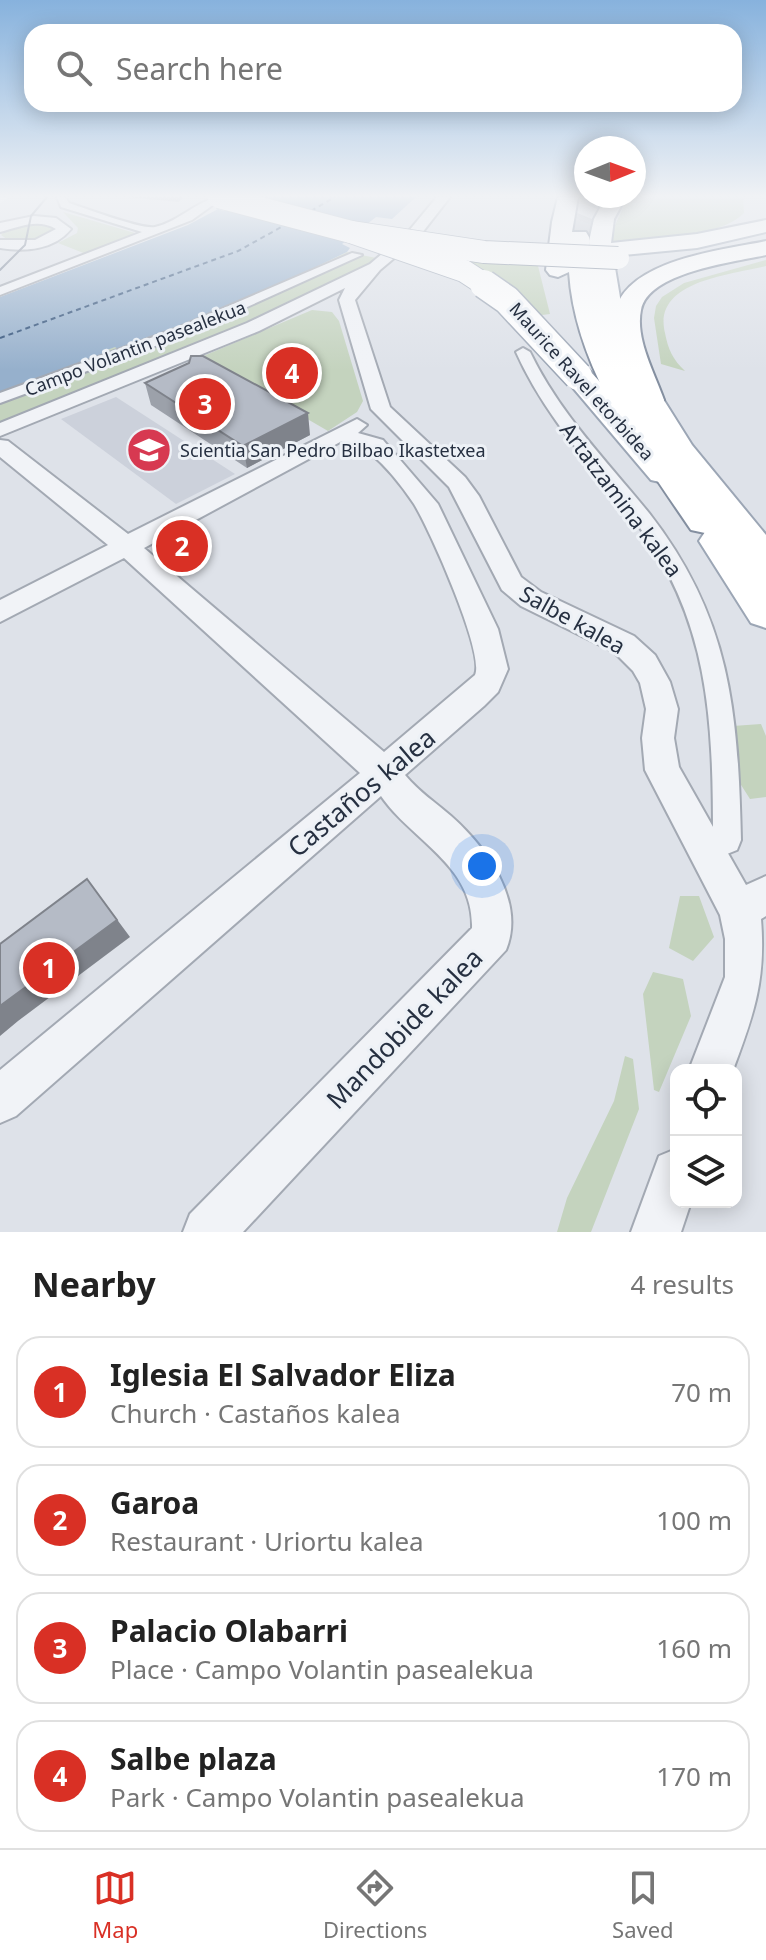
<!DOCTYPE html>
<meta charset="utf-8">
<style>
:root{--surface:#fff;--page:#f6f6f6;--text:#222;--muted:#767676;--line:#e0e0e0;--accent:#d93025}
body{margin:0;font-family:"Noto Sans",sans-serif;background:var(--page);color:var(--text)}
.controls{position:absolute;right:24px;bottom:24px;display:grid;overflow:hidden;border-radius:16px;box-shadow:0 4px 20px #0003}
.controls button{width:72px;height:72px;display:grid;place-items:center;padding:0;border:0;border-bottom:2px solid var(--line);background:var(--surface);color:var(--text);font:40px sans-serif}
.compass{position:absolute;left:574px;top:136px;width:72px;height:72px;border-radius:50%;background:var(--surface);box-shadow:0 4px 20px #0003;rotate:89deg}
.you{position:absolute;left:482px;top:866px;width:28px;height:28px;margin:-20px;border:6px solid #fff;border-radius:50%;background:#1a73e8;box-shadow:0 0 0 12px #1a73e833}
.badge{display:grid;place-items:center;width:52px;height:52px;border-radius:50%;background:var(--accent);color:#fff;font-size:26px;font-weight:700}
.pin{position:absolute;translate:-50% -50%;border:4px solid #fff;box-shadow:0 2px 8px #0006}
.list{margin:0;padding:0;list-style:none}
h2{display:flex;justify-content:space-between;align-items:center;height:104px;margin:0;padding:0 32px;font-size:34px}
h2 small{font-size:26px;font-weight:400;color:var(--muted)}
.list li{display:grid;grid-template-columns:52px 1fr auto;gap:24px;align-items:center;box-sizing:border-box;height:112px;margin:0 16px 16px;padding:0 16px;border:2px solid var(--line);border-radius:24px}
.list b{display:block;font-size:30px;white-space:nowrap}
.list p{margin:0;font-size:26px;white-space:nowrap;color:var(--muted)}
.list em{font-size:26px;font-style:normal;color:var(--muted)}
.icon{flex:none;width:44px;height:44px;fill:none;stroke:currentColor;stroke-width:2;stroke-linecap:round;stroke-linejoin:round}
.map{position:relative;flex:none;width:766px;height:1232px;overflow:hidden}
.search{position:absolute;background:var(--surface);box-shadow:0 4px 20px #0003;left:24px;right:24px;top:24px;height:88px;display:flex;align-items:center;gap:20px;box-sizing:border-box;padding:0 28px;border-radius:24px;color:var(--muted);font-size:30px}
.sheet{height:616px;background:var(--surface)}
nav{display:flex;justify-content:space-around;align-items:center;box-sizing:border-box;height:112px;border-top:2px solid var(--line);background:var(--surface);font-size:22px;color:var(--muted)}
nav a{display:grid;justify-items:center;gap:4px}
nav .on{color:var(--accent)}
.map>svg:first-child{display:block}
</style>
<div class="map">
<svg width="766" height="1232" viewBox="0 0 766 1232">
<rect width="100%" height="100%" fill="#dee2e9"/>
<!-- built -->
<path fill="#ccd1db" d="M116 397 235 474 176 504 61 419Z"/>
<!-- green -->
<path fill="#c4d3be" d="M628 197H743L744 213C720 238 642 241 607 243Z
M63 212 135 233 86 254 58 243 77 233 78 228Z
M30 223 45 224 54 230C39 239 16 248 1 235L7 229Z
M347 252 386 260 270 325 0 429V393L111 354 106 350 268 290Z
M439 252 537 262 550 314 534 316Z
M766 260V266C730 275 652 281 665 333 668 349 673 360 685 371L661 364 654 318 656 306 662 297 684 283Z
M312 310 332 312 339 321 363 401 357 412 328 431 201 357Z
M761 724 766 736V797L750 799 736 777 733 726Z
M680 896H699L714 937 693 961 669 948Z
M653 972 683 979 691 1016 659 1092 654 1090 643 994Z
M625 1056 633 1059 639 1109 591 1232H557L567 1198 614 1101Z"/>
<!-- water -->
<path fill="#96b0cc" d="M262 197H416L392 219 376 217 342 244 350 248 347 252 268 290 121 351 115 347 107 350 112 354 0 393V297L188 225 218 209 224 211Z"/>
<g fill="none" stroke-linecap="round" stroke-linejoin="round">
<!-- ferry -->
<path stroke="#2d4e77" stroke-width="2" stroke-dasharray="5 4" stroke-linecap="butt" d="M311 211 335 197
M0 338 238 251 285 225"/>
<!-- trunk-tunnel -->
<path stroke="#b9bec7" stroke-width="22" stroke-dasharray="22 11" stroke-linecap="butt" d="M578 237 594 197"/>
<!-- pedestrian casing -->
<g stroke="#a3a9b3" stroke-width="4">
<path id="pedestrian" d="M57 197H65L69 203C85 208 142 230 155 227 180 222 199 197 224 197L192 220 0 295V287L142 232 61 207Z
M352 253 362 255 185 335 0 403V393L175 329Z
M523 348 530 352C560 414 606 460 649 513 731 618 738 712 741 840L737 850 727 854 717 850 713 840C713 721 710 620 635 521 592 466 545 417 516 352Z"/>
</g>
<!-- minor casing -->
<g stroke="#a3a9b3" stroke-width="4">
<path id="minor" d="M437 197H450L418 238 380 270 355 300 390 407 465 477 479 496 521 577 541 592 634 636 655 655 670 682 678 709 674 738 679 767 746 885 766 876V916L761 919C766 980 754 1014 733 1070H689L725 977V939L720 915 645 770 642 738 646 709 640 683 633 671 614 652 521 606 502 590 449 487 371 409 339 300 345 288 259 331 0 436V423L247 323 370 264 408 232Z
M34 216 56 218 71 229C54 250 25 252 0 248V240H35L56 229C38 218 19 227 0 232V223Z
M357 419 367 425 358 433 383 440 438 504 498 629 508 669 498 692 484 706 405 775C419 792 435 802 451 816 486 847 526 901 506 950L243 1232H183L190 1214 472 928C474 865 412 841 381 796L16 1116 0 1123V1070L360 773 124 558 0 622V600L108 545 0 457V440L8 441 128 534ZM342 441C351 444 363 446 370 453 387 467 402 486 414 504 429 528 485 653 475 675L384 752 144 548Z
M676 1149V1202H691L681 1232H631L659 1156Z"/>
</g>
<!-- primary casing -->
<g stroke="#9ca6b5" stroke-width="4">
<path id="primary" d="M606 197H626L614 219 611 243 697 234 766 220V232L697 248 613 256 625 327 638 359 692 445 766 535V628L751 623 699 541 705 532 718 528 679 475 677 480 664 483 651 480 563 376 567 370 578 367 589 370 657 444 610 359 597 327 589 241 594 219Z"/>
</g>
<!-- trunk casing -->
<g stroke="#848fa0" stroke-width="4">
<path id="trunk" d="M558 197H578L572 232H586L589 237C593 281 602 323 622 363 617 348 612 330 615 314 623 260 723 250 766 241V255C734 262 648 272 641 310 635 339 655 374 664 400L659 407 646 409 724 521 719 530 705 533 691 530C639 453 575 368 569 272L558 277 550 275 546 270 552 222Z"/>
</g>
<!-- pedestrian -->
<use href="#pedestrian" fill="#f1f3f7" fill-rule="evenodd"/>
<!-- minor -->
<use href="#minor" fill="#f1f3f7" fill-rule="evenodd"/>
<!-- secondary -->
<path fill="#fff" fill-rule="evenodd" d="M0 197H10L0 203Z"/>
<!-- primary -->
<use href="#primary" fill="#fff" fill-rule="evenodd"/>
<!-- trunk -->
<use href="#trunk" fill="#fff" fill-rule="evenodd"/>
<!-- tram -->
<path stroke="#768193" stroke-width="2" d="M0 270 25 245 31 216 47 197"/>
<!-- primary-bridge-far1 casing -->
<g stroke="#9ca6b5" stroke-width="24" stroke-linecap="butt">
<path id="primary-bridge-far1" d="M219 197 351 232 464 271 487 286"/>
</g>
<!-- primary-bridge casing -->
<g stroke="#9ca6b5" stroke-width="31" stroke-linecap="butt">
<path id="primary-bridge" d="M484 284 507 300 578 376"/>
</g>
<!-- trunk-bridge casing -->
<g stroke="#848fa0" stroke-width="24" stroke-linecap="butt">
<path id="trunk-bridge" d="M351 232 484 252 618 258"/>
</g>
<!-- primary-bridge-far1 -->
<use href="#primary-bridge-far1" stroke="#fff" stroke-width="22"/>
<!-- primary-bridge -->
<use href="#primary-bridge" stroke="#fff" stroke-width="28"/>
<!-- trunk-bridge -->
<use href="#trunk-bridge" stroke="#fff" stroke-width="22"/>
</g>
<!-- wall -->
<path fill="#9ca1aa" d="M126 197H183L179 202Z
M145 383 310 435 247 468 151 405Z"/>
<!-- shaded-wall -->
<path fill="#7f838b" d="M308 413 310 435 247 468 243 446Z
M87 879 130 937 18 1021 0 1036V1006Z"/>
<!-- building -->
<path fill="#b5bbc6" stroke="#7f838b" stroke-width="2" d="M191 356H203L308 413 243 446 145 383 189 363Z
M87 879 117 920 0 1006V944Z"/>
<!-- sky -->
<linearGradient id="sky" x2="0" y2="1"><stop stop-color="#87b2dd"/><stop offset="0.53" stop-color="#f0f2f5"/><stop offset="1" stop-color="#f0f2f5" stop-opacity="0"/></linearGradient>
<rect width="766" height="370" fill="url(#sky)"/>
<!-- icons -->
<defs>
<g id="school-disc" transform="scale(2.3)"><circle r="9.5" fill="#d73951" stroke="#edf1f6"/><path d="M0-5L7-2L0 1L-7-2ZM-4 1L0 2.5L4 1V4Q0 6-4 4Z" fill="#fff"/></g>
</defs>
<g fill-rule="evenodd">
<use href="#school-disc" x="149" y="450"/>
</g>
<g text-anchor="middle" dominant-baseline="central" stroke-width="6" stroke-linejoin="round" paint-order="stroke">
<!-- far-street labels -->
<g font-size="18" fill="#263041" stroke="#edf1f6">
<text transform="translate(135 348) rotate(-21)">Campo Volantin pasealekua</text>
<text transform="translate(582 381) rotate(48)">Maurice Ravel etorbidea</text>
</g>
<!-- far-poi labels -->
<g font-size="18" fill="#263041" stroke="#edf1f6" text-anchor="start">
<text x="180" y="450">Scientia San Pedro Bilbao Ikastetxea</text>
</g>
<!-- street labels -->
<g font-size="22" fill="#263041" stroke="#edf1f6">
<text transform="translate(622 499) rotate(53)">Artatzamina kalea</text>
<text transform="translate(573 619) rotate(29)">Salbe kalea</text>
</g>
<!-- near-street labels -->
<g font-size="26" fill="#263041" stroke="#edf1f6">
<text transform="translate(361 792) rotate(-40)">Castaños kalea</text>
<text transform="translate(404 1028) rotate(-46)">Mandobide kalea</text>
</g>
</g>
</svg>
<div class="controls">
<button><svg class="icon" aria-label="locate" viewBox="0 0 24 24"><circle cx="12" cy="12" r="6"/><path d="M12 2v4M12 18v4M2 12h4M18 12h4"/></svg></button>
<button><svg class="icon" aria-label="layers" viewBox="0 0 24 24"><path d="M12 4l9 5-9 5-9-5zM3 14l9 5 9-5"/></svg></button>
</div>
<svg class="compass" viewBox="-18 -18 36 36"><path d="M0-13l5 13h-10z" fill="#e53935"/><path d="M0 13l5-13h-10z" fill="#767676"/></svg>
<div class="you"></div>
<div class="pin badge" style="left:49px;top:968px">1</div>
<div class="pin badge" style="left:182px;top:546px">2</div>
<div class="pin badge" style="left:205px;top:404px">3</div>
<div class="pin badge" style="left:292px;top:373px">4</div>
<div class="search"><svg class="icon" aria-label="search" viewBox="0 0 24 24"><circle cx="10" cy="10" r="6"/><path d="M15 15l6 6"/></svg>Search here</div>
</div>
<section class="sheet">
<h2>Nearby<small>4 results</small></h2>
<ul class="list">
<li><span class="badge">1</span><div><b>Iglesia El Salvador Eliza</b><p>Church · Castaños kalea</p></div><em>70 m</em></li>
<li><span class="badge">2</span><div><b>Garoa</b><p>Restaurant · Uriortu kalea</p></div><em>100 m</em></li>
<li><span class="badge">3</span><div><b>Palacio Olabarri</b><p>Place · Campo Volantin pasealekua</p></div><em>160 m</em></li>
<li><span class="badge">4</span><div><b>Salbe plaza</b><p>Park · Campo Volantin pasealekua</p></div><em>170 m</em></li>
</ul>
</section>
<nav>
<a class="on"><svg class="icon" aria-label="map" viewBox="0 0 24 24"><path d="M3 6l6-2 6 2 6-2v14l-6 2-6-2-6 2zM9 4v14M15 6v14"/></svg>Map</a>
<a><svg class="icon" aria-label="directions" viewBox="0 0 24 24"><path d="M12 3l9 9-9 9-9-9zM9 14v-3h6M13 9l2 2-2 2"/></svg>Directions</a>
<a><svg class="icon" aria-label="saved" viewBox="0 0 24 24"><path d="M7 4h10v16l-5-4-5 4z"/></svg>Saved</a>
</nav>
